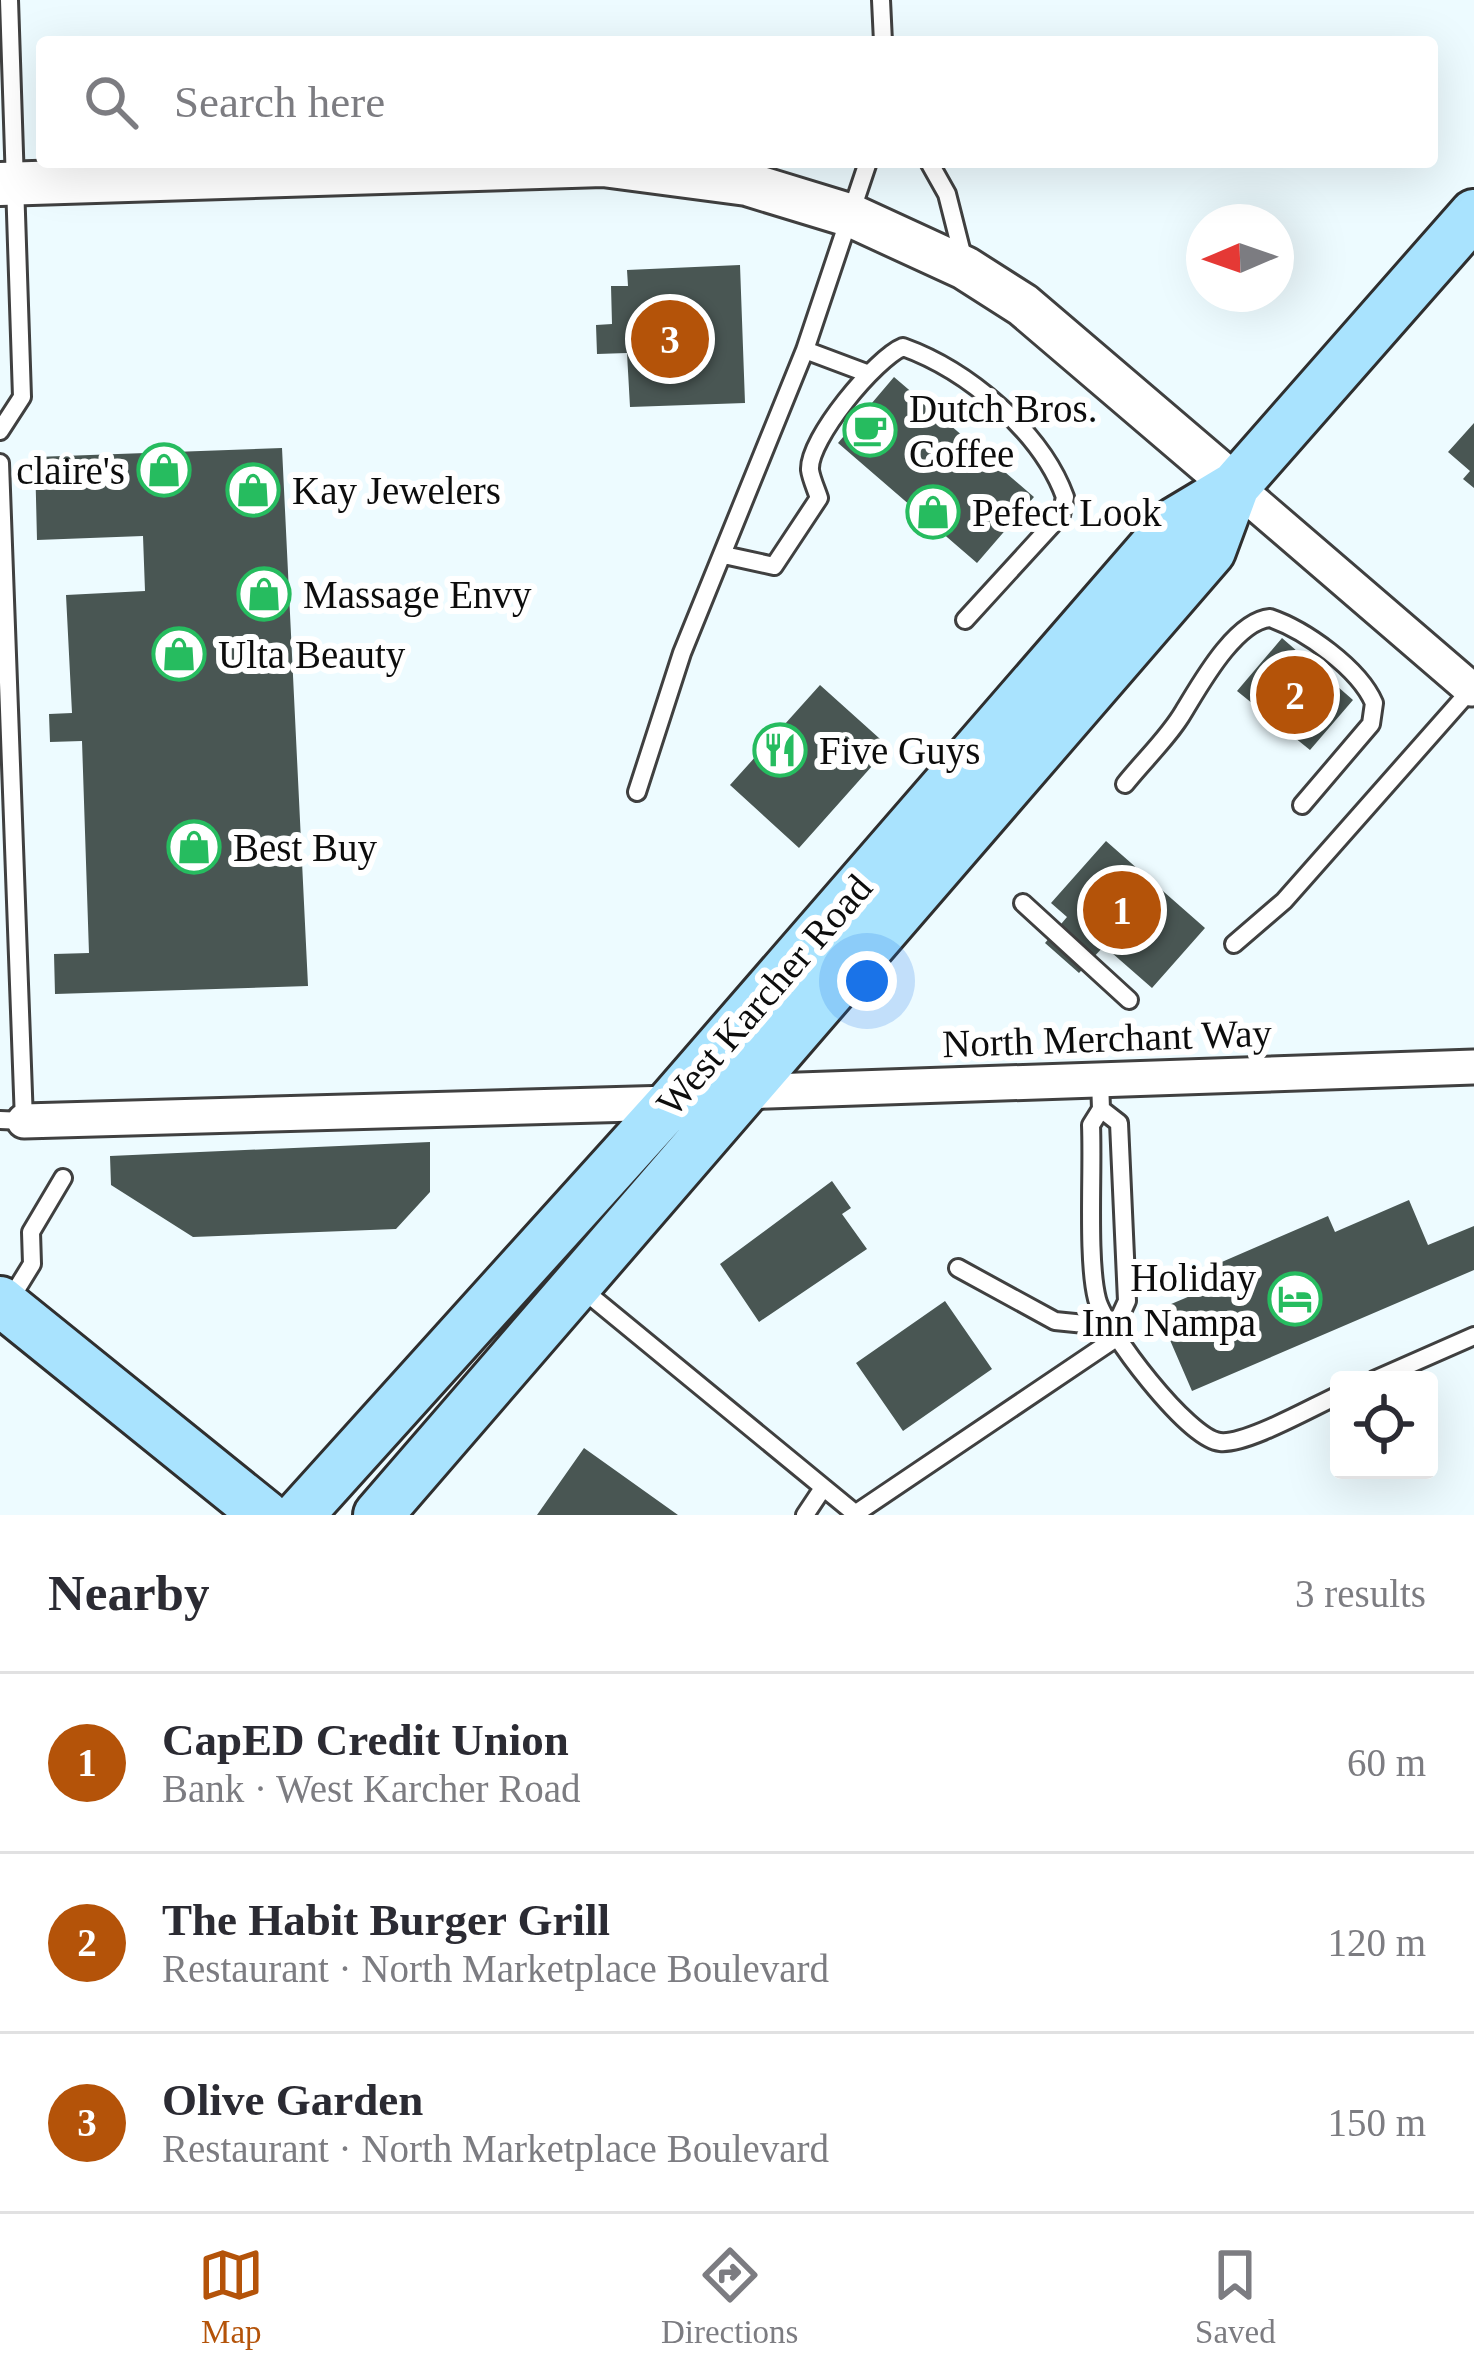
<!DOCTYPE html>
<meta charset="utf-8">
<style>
:root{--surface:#fff;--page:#f7f7f7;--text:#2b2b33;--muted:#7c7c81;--line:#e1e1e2;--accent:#b45309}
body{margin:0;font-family:"Times New Roman",serif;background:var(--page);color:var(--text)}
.controls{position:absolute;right:36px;bottom:36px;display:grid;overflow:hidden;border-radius:12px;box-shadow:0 12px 48px #0002}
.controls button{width:108px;height:108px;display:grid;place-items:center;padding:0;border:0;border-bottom:3px solid var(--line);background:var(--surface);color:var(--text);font:60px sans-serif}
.compass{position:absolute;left:1186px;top:204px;width:108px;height:108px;border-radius:50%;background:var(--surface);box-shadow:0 12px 48px #0002;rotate:268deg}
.you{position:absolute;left:867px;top:981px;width:42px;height:42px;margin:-30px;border:9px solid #fff;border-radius:50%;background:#1a73e8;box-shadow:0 0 0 18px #1a73e833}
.badge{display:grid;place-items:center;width:78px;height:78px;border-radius:50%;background:var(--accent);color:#fff;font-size:39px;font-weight:700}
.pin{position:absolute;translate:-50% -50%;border:6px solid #fff;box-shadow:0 3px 12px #0006}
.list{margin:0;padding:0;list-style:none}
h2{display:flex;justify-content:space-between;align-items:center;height:156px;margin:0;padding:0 48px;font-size:51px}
h2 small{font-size:39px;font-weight:400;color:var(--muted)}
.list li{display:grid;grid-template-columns:78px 1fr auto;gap:36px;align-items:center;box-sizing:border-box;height:180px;padding:0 48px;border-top:3px solid var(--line)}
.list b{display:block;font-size:45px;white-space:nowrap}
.list p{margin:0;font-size:39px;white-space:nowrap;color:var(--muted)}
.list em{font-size:39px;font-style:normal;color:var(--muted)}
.icon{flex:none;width:66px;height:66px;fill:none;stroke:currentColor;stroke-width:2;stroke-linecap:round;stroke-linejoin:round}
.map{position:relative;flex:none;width:1474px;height:1515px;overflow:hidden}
.search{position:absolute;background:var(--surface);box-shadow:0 12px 48px #0002;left:36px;right:36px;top:36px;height:132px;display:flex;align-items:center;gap:30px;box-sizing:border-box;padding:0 42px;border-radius:12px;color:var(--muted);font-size:45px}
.sheet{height:696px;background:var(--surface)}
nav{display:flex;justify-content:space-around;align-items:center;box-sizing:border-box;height:168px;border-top:3px solid var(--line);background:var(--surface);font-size:33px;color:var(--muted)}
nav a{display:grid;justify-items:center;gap:6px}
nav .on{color:var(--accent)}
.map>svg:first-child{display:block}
</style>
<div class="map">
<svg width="1474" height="1515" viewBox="0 0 1474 1515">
<rect width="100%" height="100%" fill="#edfbff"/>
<!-- building -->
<path fill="#495653" d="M740 265 745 403 630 407 627 353 597 354 596 325 612 324 611 286H628L627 270Z
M894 377 1034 497 977 563 838 443Z
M1474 423V488L1463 479 1470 471 1448 452Z
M282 448 308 986 55 994 54 954 89 953 82 741 50 742 49 714 72 713 66 595 145 591 143 536 37 540 35 457Z
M1282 638 1353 700 1310 750 1237 691Z
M820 685 889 747 799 848 730 785Z
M1106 841 1205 928 1152 988 1104 946 1079 973 1045 943 1067 917 1051 903Z
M430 1142V1192L396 1229 193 1237 111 1185 110 1156Z
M832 1181 851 1208 842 1214 867 1249 759 1322 720 1264Z
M1409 1200 1428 1245 1474 1226V1270L1192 1391 1157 1310 1209 1288 1201 1271 1328 1216 1335 1232Z
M945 1301 992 1369 903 1431 856 1363Z
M584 1448 678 1515H537Z"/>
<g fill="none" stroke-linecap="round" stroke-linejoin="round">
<!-- service casing -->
<g stroke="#404040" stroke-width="22">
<path id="service" d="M881 0 883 42
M929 162 947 194 964 261
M805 350 869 374
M0 431 22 397 9 0
M0 463 24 1121 0 1120
M724 555 774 566 819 498C816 489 811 478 810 470 808 439 876 358 903 347 967 370 1041 431 1065 497L1061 515 965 620
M1125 784C1144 760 1169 737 1184 711 1200 685 1235 621 1270 618 1305 630 1359 668 1374 703L1371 724 1302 805
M637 792 682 653 805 350 868 162
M1023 903 1129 1000
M1234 944 1284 901 1474 686
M1100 1080 1101 1109 1091 1125C1093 1171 1087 1260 1097 1299 1105 1330 1188 1439 1220 1442 1246 1445 1312 1407 1339 1395
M1101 1109 1119 1123 1127 1301 1115 1327
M958 1268 1055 1321 1115 1327
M582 1289 857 1515
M8 1303 32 1264 31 1232 63 1178
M1374 1380 1474 1336
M855 1514 1119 1336
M805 1515 823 1488"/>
</g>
<!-- minor casing -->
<g stroke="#404040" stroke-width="39">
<path id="minor" d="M1235 486 1471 689
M743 1092 1474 1067
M24 1121 671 1103"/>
</g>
<!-- tertiary casing -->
<g stroke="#404040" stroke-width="48">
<path id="tertiary" d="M0 184 603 165 747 184 852 216 965 268 1023 305 1235 486"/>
</g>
<!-- secondary casing -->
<g stroke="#2f2f2f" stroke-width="54">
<path id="secondary" d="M0 1301 265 1515
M299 1515 671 1103 1175 522 1235 486 1474 214
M378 1515 1211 551 1235 486"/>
</g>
<!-- service -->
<use href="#service" stroke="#fff" stroke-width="16"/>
<!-- minor -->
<use href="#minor" stroke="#fff" stroke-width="33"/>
<!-- tertiary -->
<use href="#tertiary" stroke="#fff" stroke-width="42"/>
<!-- secondary -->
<use href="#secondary" stroke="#a9e3fe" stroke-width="48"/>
</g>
<!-- icons -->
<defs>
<g id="cafe-ring" transform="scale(2.7)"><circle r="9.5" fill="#fff" stroke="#26bc5f" stroke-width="1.5"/><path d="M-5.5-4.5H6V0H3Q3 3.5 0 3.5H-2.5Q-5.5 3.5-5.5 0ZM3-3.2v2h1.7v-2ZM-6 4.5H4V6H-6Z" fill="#26bc5f"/></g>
<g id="shop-ring" transform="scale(2.7)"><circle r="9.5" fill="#fff" stroke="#26bc5f" stroke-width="1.5"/><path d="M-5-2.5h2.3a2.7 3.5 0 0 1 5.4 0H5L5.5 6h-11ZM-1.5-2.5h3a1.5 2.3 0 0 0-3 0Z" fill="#26bc5f"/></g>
<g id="restaurant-ring" transform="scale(2.7)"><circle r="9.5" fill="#fff" stroke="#26bc5f" stroke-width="1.5"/><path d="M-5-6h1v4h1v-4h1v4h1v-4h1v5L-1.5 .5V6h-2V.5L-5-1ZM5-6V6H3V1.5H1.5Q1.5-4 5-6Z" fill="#26bc5f"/></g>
<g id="hotel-ring" transform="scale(2.7)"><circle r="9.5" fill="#fff" stroke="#26bc5f" stroke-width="1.5"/><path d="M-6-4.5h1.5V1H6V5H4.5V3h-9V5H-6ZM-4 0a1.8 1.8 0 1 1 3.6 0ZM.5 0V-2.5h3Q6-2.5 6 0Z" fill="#26bc5f"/></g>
</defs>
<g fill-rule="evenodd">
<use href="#cafe-ring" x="870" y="430"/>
<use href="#shop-ring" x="164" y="470"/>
<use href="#shop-ring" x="253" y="490"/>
<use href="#shop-ring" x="933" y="512"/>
<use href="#shop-ring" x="264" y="594"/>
<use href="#shop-ring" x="179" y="654"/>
<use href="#restaurant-ring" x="780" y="750"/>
<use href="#shop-ring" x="194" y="847"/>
<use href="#hotel-ring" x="1295" y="1299"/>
</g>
<g text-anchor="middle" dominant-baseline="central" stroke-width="12" stroke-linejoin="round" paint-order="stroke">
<!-- poi labels -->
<g font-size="39" fill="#0d0d0d" stroke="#fff" text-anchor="start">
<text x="909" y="408">Dutch Bros.<tspan x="909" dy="45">Coffee</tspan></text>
<text x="125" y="470" text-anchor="end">claire's</text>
<text x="292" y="490">Kay Jewelers</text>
<text x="972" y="512">Pefect Look</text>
<text x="303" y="594">Massage Envy</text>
<text x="218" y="654">Ulta Beauty</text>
<text x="819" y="750">Five Guys</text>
<text x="233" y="847">Best Buy</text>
<text x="1256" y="1277" text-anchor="end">Holiday<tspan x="1256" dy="45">Inn Nampa</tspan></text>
</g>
<!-- street labels -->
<g font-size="39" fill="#0d0d0d" stroke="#fff">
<text transform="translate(764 995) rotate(-49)">West Karcher Road</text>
<text transform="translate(1107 1038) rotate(-2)">North Merchant Way</text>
</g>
</g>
</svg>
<div class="controls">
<button><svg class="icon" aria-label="locate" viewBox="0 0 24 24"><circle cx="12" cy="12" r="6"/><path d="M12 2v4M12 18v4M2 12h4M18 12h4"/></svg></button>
</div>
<svg class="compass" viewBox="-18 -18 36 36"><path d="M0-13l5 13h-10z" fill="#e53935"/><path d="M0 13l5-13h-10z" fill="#7c7c81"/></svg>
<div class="you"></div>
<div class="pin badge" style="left:1122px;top:910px">1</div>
<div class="pin badge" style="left:1295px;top:695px">2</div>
<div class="pin badge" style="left:670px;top:339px">3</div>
<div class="search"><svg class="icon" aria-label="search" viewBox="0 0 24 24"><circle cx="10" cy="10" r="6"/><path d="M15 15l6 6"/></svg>Search here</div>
</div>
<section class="sheet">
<h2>Nearby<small>3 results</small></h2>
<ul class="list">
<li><span class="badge">1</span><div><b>CapED Credit Union</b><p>Bank · West Karcher Road</p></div><em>60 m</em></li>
<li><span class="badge">2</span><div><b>The Habit Burger Grill</b><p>Restaurant · North Marketplace Boulevard</p></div><em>120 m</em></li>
<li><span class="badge">3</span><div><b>Olive Garden</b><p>Restaurant · North Marketplace Boulevard</p></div><em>150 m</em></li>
</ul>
</section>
<nav>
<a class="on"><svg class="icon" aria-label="map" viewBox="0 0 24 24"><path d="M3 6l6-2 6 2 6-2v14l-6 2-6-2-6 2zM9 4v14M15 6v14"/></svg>Map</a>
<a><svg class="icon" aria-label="directions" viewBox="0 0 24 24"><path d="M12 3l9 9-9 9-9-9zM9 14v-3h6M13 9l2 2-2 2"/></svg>Directions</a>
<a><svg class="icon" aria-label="saved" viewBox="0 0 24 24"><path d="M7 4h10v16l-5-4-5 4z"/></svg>Saved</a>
</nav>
